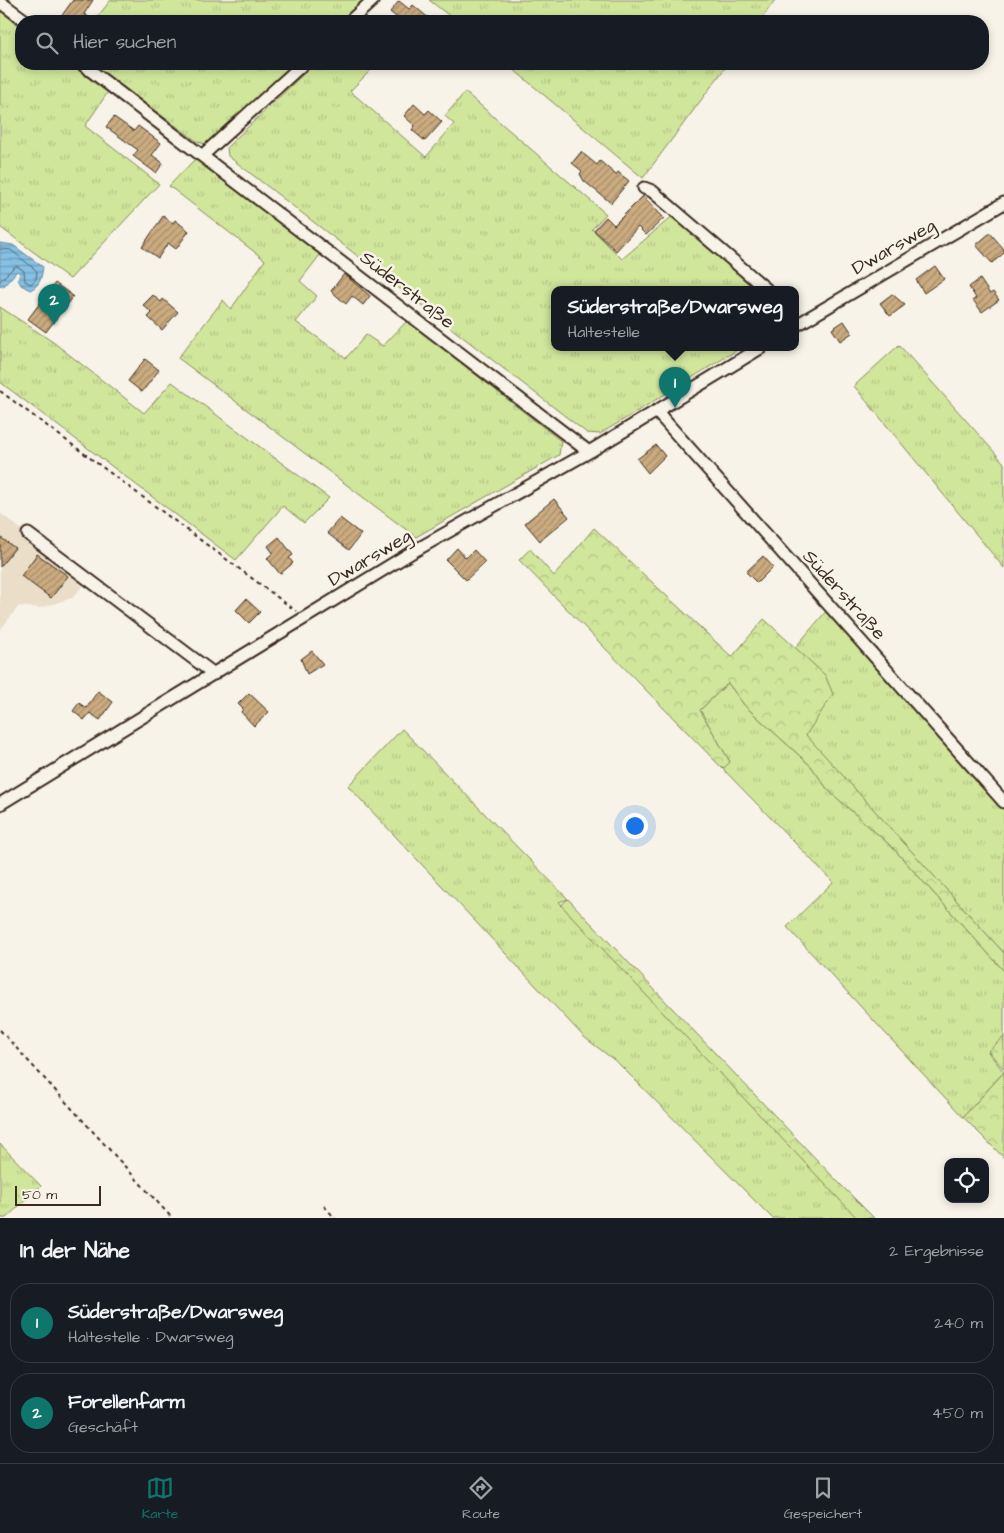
<!DOCTYPE html>
<html lang="de">
<meta charset="utf-8">
<style>
:root{--surface:#171b24;--page:#242831;--text:#f1f3f6;--muted:#9ea1a6;--line:#363941;--accent:#0f766e}
body{margin:0;font-family:"Architects Daughter",sans-serif;background:var(--page);color:var(--text)}
.controls{position:absolute;right:15px;bottom:15px;display:grid;overflow:hidden;border-radius:10px;box-shadow:0 2px 8px #0003}
.controls button{width:45px;height:45px;display:grid;place-items:center;padding:0;border:0;border-bottom:1px solid var(--line);background:var(--surface);color:var(--text);font:25px sans-serif}
.scale{position:absolute;left:15px;bottom:12px;width:86px;box-sizing:border-box;padding-left:5px;border:2px solid #3b2a1e;border-top:0;font-size:14px;line-height:18px;white-space:nowrap;color:#3b2a1e;-webkit-text-stroke:4px #f7f3e8;paint-order:stroke}
.you{position:absolute;left:634px;top:825px;width:18px;height:18px;margin:-12px;border:4px solid #fff;border-radius:50%;background:#1a73e8;box-shadow:0 0 0 8px #1a73e833}
.badge{display:grid;place-items:center;width:32px;height:32px;border-radius:50%;background:var(--accent);color:#fff;font-size:16px;font-weight:700}
.pin{position:absolute;translate:-50% -41px;filter:drop-shadow(0 1px 2px #0008)}
.pin::after{content:'';position:absolute;top:26px;width:18px;height:15px;background:inherit;clip-path:polygon(0 0,100% 0,50% 100%)}
.popup{position:absolute;left:551px;top:286px;width:248px;height:65px;box-sizing:border-box;display:grid;place-content:center;border-radius:10px;background:var(--surface);filter:drop-shadow(0 1px 4px #0005);font-size:16px;white-space:nowrap;color:var(--muted)}
.popup b{font-size:19px;color:var(--text)}
.popup::after{content:'';position:absolute;left:50%;top:100%;margin-left:-10px;border:10px solid transparent;border-top-color:var(--surface)}
.list{margin:0;padding:0;list-style:none}
h2{display:flex;justify-content:space-between;align-items:center;height:65px;margin:0;padding:0 20px;font-size:21px}
h2 small{font-size:16px;font-weight:400;color:var(--muted)}
.list li{display:grid;grid-template-columns:32px 1fr auto;gap:15px;align-items:center;box-sizing:border-box;height:80px;margin:0 10px 10px;padding:0 10px;border:1px solid var(--line);border-radius:20px}
.list b{display:block;font-size:19px;white-space:nowrap}
.list p{margin:0;font-size:16px;white-space:nowrap;color:var(--muted)}
.list em{font-size:16px;font-style:normal;color:var(--muted)}
.icon{flex:none;width:28px;height:28px;fill:none;stroke:currentColor;stroke-width:2;stroke-linecap:round;stroke-linejoin:round}
.map{position:relative;flex:none;width:1004px;height:1218px;overflow:hidden}
.search{position:absolute;background:var(--surface);box-shadow:0 2px 8px #0003;left:15px;right:15px;top:15px;height:55px;display:flex;align-items:center;gap:12px;box-sizing:border-box;padding:0 18px;border-radius:20px;color:var(--muted);font-size:19px}
.sheet{height:245px;background:var(--surface)}
nav{display:flex;justify-content:space-around;align-items:center;box-sizing:border-box;height:70px;border-top:1px solid var(--line);background:var(--surface);font-size:14px;color:var(--muted)}
nav a{display:grid;justify-items:center;gap:2px}
nav .on{color:var(--accent)}
.map>svg:first-child{display:block}
</style>
<div class="map">
<svg width="1004" height="1218" viewBox="0 0 1004 1218">
<defs>
<pattern id="grass-tufts" width="24" height="20" patternUnits="userSpaceOnUse" patternTransform="scale(1.25)"><rect width="24" height="20" fill="#d0e69b"/><path d="M3 7l-1-3M5 7V3M7 7l1-3M15 17l-1-3M17 17v-4M19 17l1-3" fill="none" stroke="#b4c585"/></pattern>
<pattern id="forest-crowns" width="20" height="18" patternUnits="userSpaceOnUse" patternTransform="scale(1.25)"><rect width="20" height="18" fill="#d0e69b"/><path d="M2 6a3 3 0 1 1 6 0M12 15a3 3 0 1 1 6 0" fill="none" stroke="#b4c585"/></pattern>
<pattern id="water-rules" width="6" height="5" patternUnits="userSpaceOnUse" patternTransform="scale(1.25)"><rect width="6" height="5" fill="#85c1e5"/><path d="M0 2.5h6" fill="none" stroke="#6e9db9"/></pattern>
<pattern id="building-hatch" width="6" height="6" patternUnits="userSpaceOnUse" patternTransform="scale(1.25)"><rect width="6" height="6" fill="#cbac80"/><path d="M-1 1l2-2M0 6l6-6M5 7l2-2" fill="none" stroke="#a68c68"/></pattern>
</defs>
<rect width="100%" height="100%" fill="#f7f3e8"/>
<filter id="ink" filterUnits="userSpaceOnUse"><feTurbulence type="fractalNoise" baseFrequency=".02" numOctaves="2"/><feDisplacementMap in="SourceGraphic" scale="10" xChannelSelector="R" yChannelSelector="G"/><feConvolveMatrix kernelMatrix="1 2 1 2 8 2 1 2 1" color-interpolation-filters="sRGB"/></filter>
<g filter="url(#ink)">
<!-- built -->
<path fill="#eadec9" d="M0 513 88 580 72 598 40 608 19 606 0 630Z"/>
<!-- grass -->
<path fill="url(#grass-tufts)" stroke="#86885c" d="M111 0H366L342 21H94Z
M429 0H775L760 21H456Z
M0 11 21 27V64H71L108 92 85 126 159 184 70 279 0 227Z
M91 64H295L205 144 198 142Z
M314 64H377L350 91 426 157 454 124 445 116 465 92 606 214 592 229 622 259 675 214 761 289H555V347H742L600 434 587 433 228 156 227 147Z
M507 64H728L643 178Z
M198 159 320 255 300 281 317 296 296 322 346 358 366 335 383 346 407 321 561 441 559 455 416 537 178 358 223 300 231 309 265 260 169 186 194 160Z
M0 307 53 342 144 413 172 382 329 498 304 523 283 506 236 560 0 382Z
M899 345 1004 463V568L854 386Z
M828 609 1004 807V953L805 735 794 649Z
M728 683 745 706 811 766 828 790 892 847 1004 971V1037L988 1052 1004 1072 963 1117 787 927 833 882 723 769 730 762 700 710Z
M402 729 568 899 559 902 860 1218H772L618 1063 584 1037 348 786Z
M0 1144 41 1186 6 1218H0Z"/>
<!-- forest -->
<path fill="url(#forest-crowns)" stroke="#86885c" d="M594 528 732 657 764 619 825 675 833 694 806 735 1004 953V971L892 847 828 790 811 766 745 706 728 683 700 710 730 762 723 769 519 560 530 549 554 576Z
M568 899 839 1183 874 1218H857L561 905Z
M1004 1037V1069L988 1051Z
M1004 1072V1158L963 1117Z"/>
<!-- water -->
<path fill="url(#water-rules)" stroke="#678595" d="M0 243 13 245 43 267C41 278 41 285 30 290L21 285 18 279 20 273 17 271 3 287 0 286Z"/>
<g fill="none" stroke-linecap="round" stroke-linejoin="round">
<!-- shore -->
<path stroke="#59666e" stroke-width="1" d="M0 249 11 250 37 271 36 279 31 284 25 281 24 271 17 266 13 268 0 281"/>
</g>
<!-- building -->
<path fill="url(#building-hatch)" stroke="#3b2a1e" d="M73 0H93L84 14 95 21H58Z
M399 1 409 9 413 5 432 21H401L390 12Z
M414 104 425 114 429 110 442 122 425 141 412 130 415 126 404 116Z
M114 117 134 131 138 126 161 143 152 155 163 163 156 173 133 156 138 150 106 127Z
M581 152 597 165 600 161 616 175 618 172 629 181 611 203 584 181 580 174 582 171 572 163Z
M643 196 664 218 646 235 638 227 616 251 594 230 606 217 614 225Z
M163 216 173 223 175 220 189 231 176 249 168 243 158 258 142 247Z
M990 233 1004 249V253L992 263 976 245Z
M935 266 944 279 924 293 916 280Z
M344 274 370 296 363 305 352 296 346 304 331 291Z
M980 279 990 294 993 292 999 300 982 312 973 300 976 298 969 287Z
M55 283 73 296 46 332 28 319Z
M892 294 905 305 890 316 880 303Z
M153 295 161 302 163 299 178 312 162 330 148 317 152 313 143 305Z
M844 321 852 333 840 341 832 329Z
M145 359 159 370 142 392 128 381Z
M656 445 665 456 648 473 637 459Z
M554 499 569 517 540 541 525 523Z
M340 518 361 534 349 550 327 533Z
M0 537 15 548 0 567Z
M279 537 293 555 289 558 293 563 280 574 267 558 273 553 268 546Z
M457 548 466 558 474 550 485 562 466 580 446 560Z
M37 554 68 576 51 598 21 576Z
M763 556 773 567 757 583 746 572Z
M246 599 260 612 249 623 236 610Z
M312 651 323 664 307 674 301 659Z
M98 691 113 702 100 720 90 713 84 720 73 711 79 703 86 708Z
M249 693 269 712 254 726 241 712 243 709 238 704Z"/>
<g fill="none" stroke-linecap="round" stroke-linejoin="round">
<!-- minor casing -->
<g stroke="#3b2a1e" stroke-width="15">
<path id="minor" d="M0 2 26 21
M350 21 373 0
M82 64 589 452
M203 155 303 64
M644 188 652 191 766 289
M795 326 1004 203
M657 412 1004 802
M28 534 214 674
M0 804 409 554 589 452 762 347"/>
</g>
<!-- path -->
<path stroke="#3b2a1e" stroke-width="2" stroke-dasharray="4 4" stroke-linecap="butt" d="M0 391 296 611
M0 1030 172 1218
M324 1206 335 1218"/>
<!-- minor -->
<use href="#minor" stroke="#f7f3e8" stroke-width="11"/>
</g>
</g>
<g text-anchor="middle" dominant-baseline="central" stroke-width="5" stroke-linejoin="round" paint-order="stroke">
<!-- street labels -->
<g font-size="19" fill="#3b2a1e" stroke="#f7f3e8">
<text transform="translate(894 247) rotate(-30)">Dwarsweg</text>
<text transform="translate(407 290) rotate(38)">Süderstraße</text>
<text transform="translate(370 558) rotate(-31)">Dwarsweg</text>
<text transform="translate(844 595) rotate(48)">Süderstraße</text>
</g>
</g>
</svg>
<div class="controls">
<button><svg class="icon" aria-label="locate" viewBox="0 0 24 24"><circle cx="12" cy="12" r="6"/><path d="M12 2v4M12 18v4M2 12h4M18 12h4"/></svg></button>
</div>
<div class="scale">50 m</div>
<div class="you"></div>
<div class="pin badge" style="left:675px;top:408px">1</div>
<div class="popup"><b>Süderstraße/Dwarsweg</b>Haltestelle</div>
<div class="pin badge" style="left:54px;top:325px">2</div>
<div class="search"><svg class="icon" aria-label="search" viewBox="0 0 24 24"><circle cx="10" cy="10" r="6"/><path d="M15 15l6 6"/></svg>Hier suchen</div>
</div>
<section class="sheet">
<h2>In der Nähe<small>2 Ergebnisse</small></h2>
<ul class="list">
<li><span class="badge">1</span><div><b>Süderstraße/Dwarsweg</b><p>Haltestelle · Dwarsweg</p></div><em>240 m</em></li>
<li><span class="badge">2</span><div><b>Forellenfarm</b><p>Geschäft</p></div><em>450 m</em></li>
</ul>
</section>
<nav>
<a class="on"><svg class="icon" aria-label="map" viewBox="0 0 24 24"><path d="M3 6l6-2 6 2 6-2v14l-6 2-6-2-6 2zM9 4v14M15 6v14"/></svg>Karte</a>
<a><svg class="icon" aria-label="directions" viewBox="0 0 24 24"><path d="M12 3l9 9-9 9-9-9zM9 14v-3h6M13 9l2 2-2 2"/></svg>Route</a>
<a><svg class="icon" aria-label="saved" viewBox="0 0 24 24"><path d="M7 4h10v16l-5-4-5 4z"/></svg>Gespeichert</a>
</nav>
